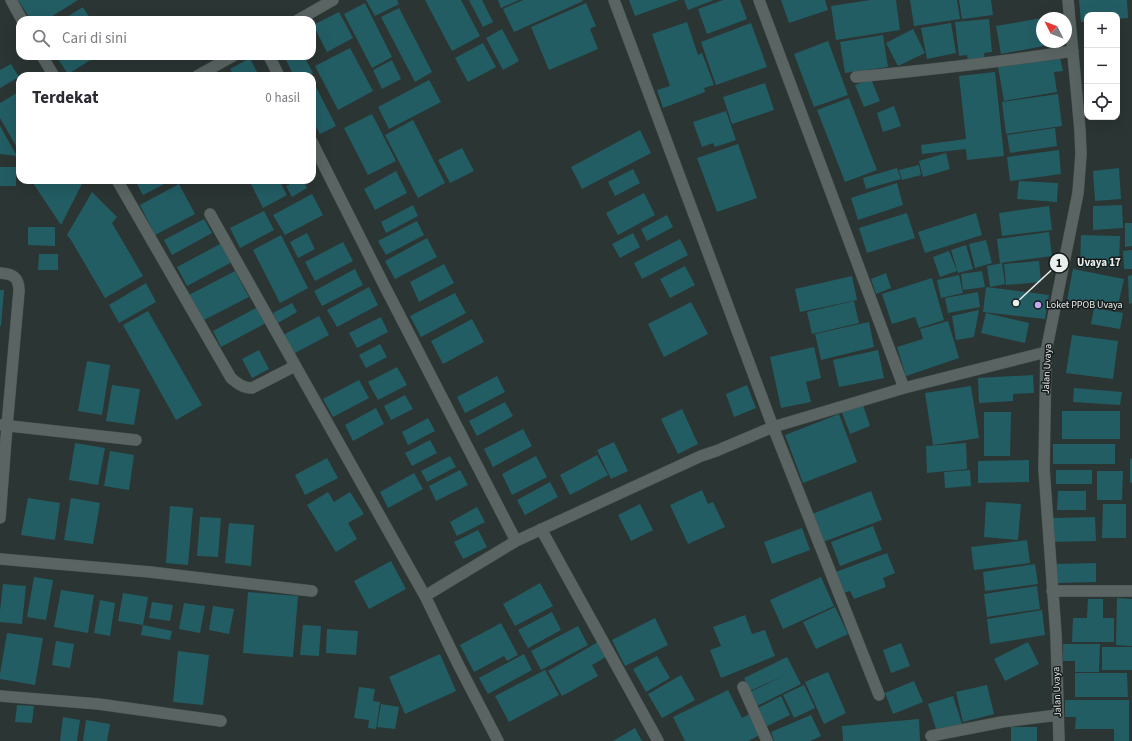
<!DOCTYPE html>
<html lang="id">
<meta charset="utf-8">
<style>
:root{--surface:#fff;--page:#f7f7f7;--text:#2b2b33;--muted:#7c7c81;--line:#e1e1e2}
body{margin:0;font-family:"Source Sans 3",sans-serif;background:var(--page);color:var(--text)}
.controls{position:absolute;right:12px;top:12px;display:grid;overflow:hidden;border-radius:8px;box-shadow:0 4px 16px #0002}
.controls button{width:36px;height:36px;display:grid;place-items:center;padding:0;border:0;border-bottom:1px solid var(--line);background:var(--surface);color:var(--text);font:20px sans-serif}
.compass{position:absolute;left:1036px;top:12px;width:36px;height:36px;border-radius:50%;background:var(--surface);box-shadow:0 4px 16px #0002;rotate:312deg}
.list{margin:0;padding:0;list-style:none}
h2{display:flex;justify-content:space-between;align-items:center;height:52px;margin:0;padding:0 16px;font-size:17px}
h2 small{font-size:13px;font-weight:400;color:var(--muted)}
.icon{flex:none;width:22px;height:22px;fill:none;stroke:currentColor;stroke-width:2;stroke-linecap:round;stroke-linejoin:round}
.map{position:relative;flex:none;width:1132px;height:741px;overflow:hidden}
.search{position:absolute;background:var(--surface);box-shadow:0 4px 16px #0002;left:16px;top:16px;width:300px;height:44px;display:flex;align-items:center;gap:10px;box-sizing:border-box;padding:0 14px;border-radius:12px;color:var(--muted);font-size:15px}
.panel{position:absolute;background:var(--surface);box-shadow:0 4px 16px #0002;left:16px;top:72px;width:300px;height:112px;border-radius:12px}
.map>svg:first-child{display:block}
</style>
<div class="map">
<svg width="1132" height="741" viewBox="0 0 1132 741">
<rect width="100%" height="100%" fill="#2b3533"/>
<!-- building -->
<path fill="#235d64" d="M18 0H78L46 20H31Z
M366 0H397L399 4 375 16Z
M425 0H461L480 36 452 51Z
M469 0H482L493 22 483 27Z
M498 0H519L501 8Z
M523 0H582L583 1 514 32 503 9Z
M629 0H679L635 16Z
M684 0H714L688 10Z
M723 0H740L747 19 707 34 698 9Z
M781 0H825L828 10 789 23Z
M870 0H896L900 30 836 40 831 6Z
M910 0H957L960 19 914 26Z
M959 0H991L993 15 962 19Z
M1079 0H1127L1128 18 1117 19V15H1087V22H1081Z
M365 3 392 57 372 68 344 14Z
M586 3 596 26 590 29 598 49 549 70 531 27Z
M83 7 91 20H62Z
M399 8 432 72 415 82 381 17Z
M339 12 353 38 327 52 313 25Z
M1042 18V42H1048L1049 45 1001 54 996 26Z
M989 19 992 52 984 53 985 60 968 62 967 55 959 56 955 22Z
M687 22 698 55 702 53 714 85 704 88 705 92 663 108 657 90 670 86 652 34Z
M751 23 767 67 716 85 701 42Z
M951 23 956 53 927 59 921 28Z
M502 29 519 61 503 70 486 38Z
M913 29 925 53 898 66 886 43Z
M883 35 888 67 845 73 840 42Z
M828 41 848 95 814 107 794 54Z
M483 43 496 67 468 82 455 58Z
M350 48 373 91 338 110 315 66Z
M56 56H97L68 74Z
M284 56H304L313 73 307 76H294Z
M1060 57 1063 71 1054 72 1057 92 1004 101 998 67Z
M250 58 259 76H234L230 69Z
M392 60 401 79 382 89 373 70Z
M11 64 19 77 0 88V70Z
M995 72 1004 156 967 160 966 149 922 154 921 145 966 139 959 76Z
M871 79 880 101 864 107 855 85Z
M429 80 441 102 389 129 378 107Z
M765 83 774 110 732 124 723 97Z
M315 85 336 126 320 134 312 119V86Z
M20 91V153L0 118V103Z
M1058 94 1062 126 1006 134 1002 102Z
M849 98 877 170 845 182 817 110Z
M894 106 901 126 883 132 877 113Z
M726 111 736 140 715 147 713 143 702 147 693 122Z
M372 114 396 161 368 175 344 128Z
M413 120 445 183 418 198 385 135Z
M0 126 17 156 0 154Z
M1055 128 1057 146 1010 153 1007 135Z
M640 130 651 153 582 189 571 167Z
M738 144 757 198 717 212 697 158Z
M462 148 474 171 450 183 438 160Z
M1059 150 1061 174 1010 181 1007 157Z
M946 153 950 169 923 177 919 161Z
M919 165 921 175 902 180 899 170Z
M0 167H16V186H0Z
M897 168 901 179 866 189 863 178Z
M1119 168 1121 199 1095 201 1093 171Z
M633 169 640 183 615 196 608 182Z
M396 171 407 193 375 210 364 189Z
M31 180H84L61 225Z
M135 180H172L143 195Z
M249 180H279L287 195 263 208Z
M298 180H303L307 188 292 197 286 186Z
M1019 181 1058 183 1057 202 1017 199Z
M897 183 903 205 858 220 851 198Z
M179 184 195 214 155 235 140 205Z
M92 192 117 217 112 223 143 276 105 298 71 240 67 235Z
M644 193 655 215 618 235 606 213Z
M312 194 323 215 285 235 273 215Z
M413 205 418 216 386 233 381 222Z
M1122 205 1123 228 1093 230V206Z
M1049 206 1052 230 1002 236 999 213Z
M264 211 274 230 240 248 230 228Z
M907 213 915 238 867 253 859 228Z
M976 213 982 235 925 253 918 232Z
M667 215 673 227 647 241 641 229Z
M204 219 212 233 172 255 164 240Z
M417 221 424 235 386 255 378 241Z
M1125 223H1132V246L1125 247Z
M28 227H55V246L28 245Z
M1049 232 1052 256 1000 263 997 239Z
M307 233 315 249 298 258 290 242Z
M633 233 640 247 620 258 612 244Z
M281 235 308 288 280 303 253 250Z
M1081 235 1120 236 1119 268 1080 267Z
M427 238 437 257 395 279 385 261Z
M680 239 688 255 642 279 634 263Z
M986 240 992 263 975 268 969 244Z
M343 242 353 261 315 281 305 262Z
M222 243 232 262 187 286 177 267Z
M966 245 973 269 958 273 951 250Z
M1132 250V269H1124L1123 251Z
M949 251 957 271 940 277 933 257Z
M39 254H58V270H38Z
M1039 261 1041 282 1006 285 1004 264Z
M1002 263 1005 284 990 287 987 266Z
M444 264 454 283 419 302 410 282Z
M685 266 695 285 670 298 660 279Z
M355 269 363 285 322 306 314 291Z
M1073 269 1124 279 1117 310 1067 300Z
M235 271 249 297 202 321 189 295Z
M982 271 985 287 963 290 961 274Z
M886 273 891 288 876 294 871 279Z
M959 275 963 293 941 298 937 280Z
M1132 275V303L1129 304 1128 276Z
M852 276 857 300 800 312 795 289Z
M932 278 944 320 919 328 915 317 892 324 882 294Z
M146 283 156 302 119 323 109 305Z
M369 287 378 305 337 327 327 310Z
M986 287 1049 295 1045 319 983 312Z
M0 290H4L1 326H0Z
M978 292 980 307 948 313 945 298Z
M455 293 466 313 421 337 410 316Z
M854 301 859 323 812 334 807 312Z
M691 302 708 334 664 357 648 324Z
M292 303 297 312 278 323 273 313Z
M258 307 266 323 221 347 213 331Z
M1094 308 1123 313 1120 329 1091 324Z
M979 310 974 337 956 340 952 316Z
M148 311 202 405 176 420 123 325Z
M986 313 1029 323 1025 343 981 333Z
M319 316 329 335 293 354 283 335Z
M381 317 388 332 357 348 349 333Z
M472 319 484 342 443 364 431 341Z
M948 321 959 358 906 376 897 347 923 339 920 329Z
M869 322 874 347 821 360 815 334Z
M1072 335 1118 341 1113 379 1066 373Z
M380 344 387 357 366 368 359 355Z
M814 347 821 378 806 382 811 402 781 408 770 357Z
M259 350 269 369 252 378 242 359Z
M878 350 884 378 839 387 833 360Z
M87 361 110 365 102 415 78 411Z
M397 367 407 385 378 400 368 382Z
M1033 375 1034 393 1013 394V401L979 403 978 378Z
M497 376 505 392 465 413 457 397Z
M359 380 369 398 333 417 323 399Z
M112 385 140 389 134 425 106 421Z
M747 385 756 408 734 417 726 394Z
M971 386 979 438 933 445 925 393Z
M1074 388 1122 392 1120 405 1073 402Z
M405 395 413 409 391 420 384 406Z
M505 402 513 416 477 436 469 421Z
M862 402 870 426 850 434 841 410Z
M376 408 384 424 353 441 345 425Z
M682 409 698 444 678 454 661 419Z
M1062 411H1120V439H1062Z
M984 412H1011L1010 456H984Z
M839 414 857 462 803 483 785 435Z
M428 418 435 431 408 445 402 432Z
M523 429 532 446 493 467 484 449Z
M430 440 437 453 412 466 405 453Z
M614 442 628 471 611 479 597 450Z
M75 443 105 448 98 485 69 480Z
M966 443 967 469 927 473 926 446Z
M1053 444H1115V464H1053Z
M110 451 134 455 129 490 104 486Z
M597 455 608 475 570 495 560 475Z
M450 456 456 467 427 482 421 471Z
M536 456 547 477 512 495 502 474Z
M327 458 338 478 305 495 295 475Z
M1130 459H1132V483H1130Z
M1029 460V482L978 483V461Z
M460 470 468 485 436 501 429 486Z
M970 470 971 486 945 488 944 472Z
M1056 470H1092V484H1056Z
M1097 471H1123L1122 500H1097Z
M414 473 423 489 388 508 380 492Z
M550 482 558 497 525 515 517 500Z
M702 490 708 504 713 502 725 527 688 544 670 505Z
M871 491 882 520 823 542 812 514Z
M1058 491H1086V510H1057Z
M328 492 334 502 350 492 364 514 348 523 357 539 336 552 307 505Z
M28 498 60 503 55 540 21 535Z
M71 498 100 503 93 544 64 540Z
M986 502 1021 504 1018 540 984 537Z
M640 504 653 530 631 541 618 515Z
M1103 504H1126V538H1102Z
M170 506 193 508 188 565 166 563Z
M477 507 485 522 457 536 450 522Z
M200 517 221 518 218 557 197 556Z
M1095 517 1096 541 1052 542V518Z
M229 523 254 525 251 566 225 563Z
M873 526 882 550 840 566 831 542Z
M802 528 810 550 772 564 764 542Z
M478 530 487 547 463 559 454 542Z
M1027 540 1030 563 974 570 971 547Z
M887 553 895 573 883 578 886 587 854 599 850 591 841 594 833 573Z
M391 561 406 589 369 609 354 581Z
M1096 563V582L1057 583 1056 564Z
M1035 564 1038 584 985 591 983 572Z
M34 577 53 580 46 620 27 617Z
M821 577 834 606 783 629 770 600Z
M540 583 553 606 515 626 503 604Z
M3 584 26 586 22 624 0 622V611Z
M1037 586 1040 609 987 617 984 594Z
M61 590 94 595 88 633 54 627Z
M248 592 298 596 293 657 243 653Z
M123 593 148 597 143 625 118 621Z
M1117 598 1132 599V646L1116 645Z
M1088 599H1103V618H1114V642H1072L1073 618H1087Z
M100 600 115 603 110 636 94 633Z
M152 602 173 605 170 621 149 618Z
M184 603 205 606 200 633 179 629Z
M213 606 234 609 229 634 209 630Z
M835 607 848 634 816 649 803 622Z
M1042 610 1045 635 990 644 987 619Z
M552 612 561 630 528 648 518 630Z
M745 615 752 634 765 630 775 656 721 678 710 650 721 646 713 627Z
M655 618 668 645 625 666 612 640Z
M501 623 518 655 507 661 504 656 474 672 460 645Z
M143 625 172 631 170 640 141 635Z
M303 625 321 626 319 656 300 655Z
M578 626 588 645 541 670 531 651Z
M327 629 358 631 356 655 326 653Z
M7 633 43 638 35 685 0 679V674Z
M56 641 74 644 70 668 52 665Z
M598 642 606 657 592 665 598 676 562 696 548 671Z
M1028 642 1039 664 1005 681 994 659Z
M901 643 910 666 891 673 883 650Z
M1063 644H1100L1099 672H1075V661H1063Z
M1102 647H1132V670H1102Z
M178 651 209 655 203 705 173 702Z
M440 654 456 691 405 714 389 677Z
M524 654 532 670 488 694 479 678Z
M657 656 670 678 646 692 633 669Z
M787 657 801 684 755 707 748 693 785 675 750 691 744 678Z
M545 670 559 695 509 722 495 696Z
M828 672 846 713 824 724 805 682Z
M1075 673H1127L1128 697H1075Z
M681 675 695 700 662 718 648 694Z
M914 681 923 702 893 714 885 693Z
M804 685 815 708 794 718 783 695Z
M987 685 994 714 963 722 956 692Z
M359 687 375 689 373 701 380 702 376 729 368 728 369 720 354 718Z
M728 690 742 718 750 714 760 735 748 741H685L673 717Z
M781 696 790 715 765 727 756 709Z
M953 696 962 724 937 732 928 704Z
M1065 700H1129V741H1114V729H1075L1076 717H1065Z
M381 704 399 707 395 729 377 727Z
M17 705 34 706 32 723 15 722Z
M811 715 821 736 810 741H774L771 732Z
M63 717 80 720 77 741H60Z
M919 719 920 741H843L842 726Z
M86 720 110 724 107 741H83Z
M1011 727H1037V741H1011Z
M635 728 642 741H613Z"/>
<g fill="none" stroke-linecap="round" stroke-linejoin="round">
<!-- minor casing -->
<g stroke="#4a5452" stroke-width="12">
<path id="minor" d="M11 0 22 20
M614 0 773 427 904 388 1046 352
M759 0 904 388
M298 20 333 0
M42 56 54 76
M269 56 279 76
M197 76 233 56
M856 77C928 70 1000 62 1073 51
M312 142 384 285 516 541
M117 180 231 378C238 384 243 388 252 388L295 366
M210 214 425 596 458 664 498 741
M0 273C13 274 19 277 19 291L7 426 0 518
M1 425 136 440
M541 529 658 741
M0 559 150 572 312 591
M1052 591H1132
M425 596 516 541 701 456 716 451 773 427 879 695
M743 687 767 741
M0 696 98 704 221 721
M931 736 1002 722 1058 715
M1059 741 1056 635 1044 469 1046 352 1078 193 1081 154 1080 130 1068 0"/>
</g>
<!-- minor -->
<use href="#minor" stroke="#5a6563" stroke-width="11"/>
</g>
<!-- markers -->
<circle fill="#c3a7f2" stroke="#171b1b" stroke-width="1.5" cx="1038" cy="305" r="4"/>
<g text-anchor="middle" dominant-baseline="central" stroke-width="3" stroke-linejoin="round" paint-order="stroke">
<!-- poi labels -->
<g font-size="10" fill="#e8efed" stroke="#171b1b" text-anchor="start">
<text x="1046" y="305">Loket PPOB Uvaya</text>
</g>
<!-- street labels -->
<g font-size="10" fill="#e8efed" stroke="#171b1b">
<text transform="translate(1047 369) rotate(-87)">Jalan Uvaya</text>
<text transform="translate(1057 692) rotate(-92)">Jalan Uvaya</text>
</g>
</g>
<!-- callouts -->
<path fill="none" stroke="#e8efed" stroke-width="1.5" d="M1016 303L1059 263"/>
<g fill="#e8efed" stroke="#171b1b" stroke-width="1.5">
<circle cx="1016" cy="303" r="4"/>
<circle cx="1059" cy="263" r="10"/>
</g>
<g font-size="12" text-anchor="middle" font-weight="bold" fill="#111">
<text x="1059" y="267">1</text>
</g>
<g font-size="11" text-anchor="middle" font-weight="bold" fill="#e8efed" stroke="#171b1b" stroke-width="3" stroke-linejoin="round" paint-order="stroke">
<text x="1099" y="266">Uvaya 17</text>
</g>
</svg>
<div class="controls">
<button>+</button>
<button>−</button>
<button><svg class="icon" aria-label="locate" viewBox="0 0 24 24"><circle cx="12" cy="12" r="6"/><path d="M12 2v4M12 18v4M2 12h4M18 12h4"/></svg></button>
</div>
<svg class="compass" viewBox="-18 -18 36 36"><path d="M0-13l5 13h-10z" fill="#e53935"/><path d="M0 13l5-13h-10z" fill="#7c7c81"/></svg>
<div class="search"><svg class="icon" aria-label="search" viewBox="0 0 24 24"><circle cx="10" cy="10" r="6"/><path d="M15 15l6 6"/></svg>Cari di sini</div>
<section class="panel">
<h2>Terdekat<small>0 hasil</small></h2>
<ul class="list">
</ul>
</section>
</div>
